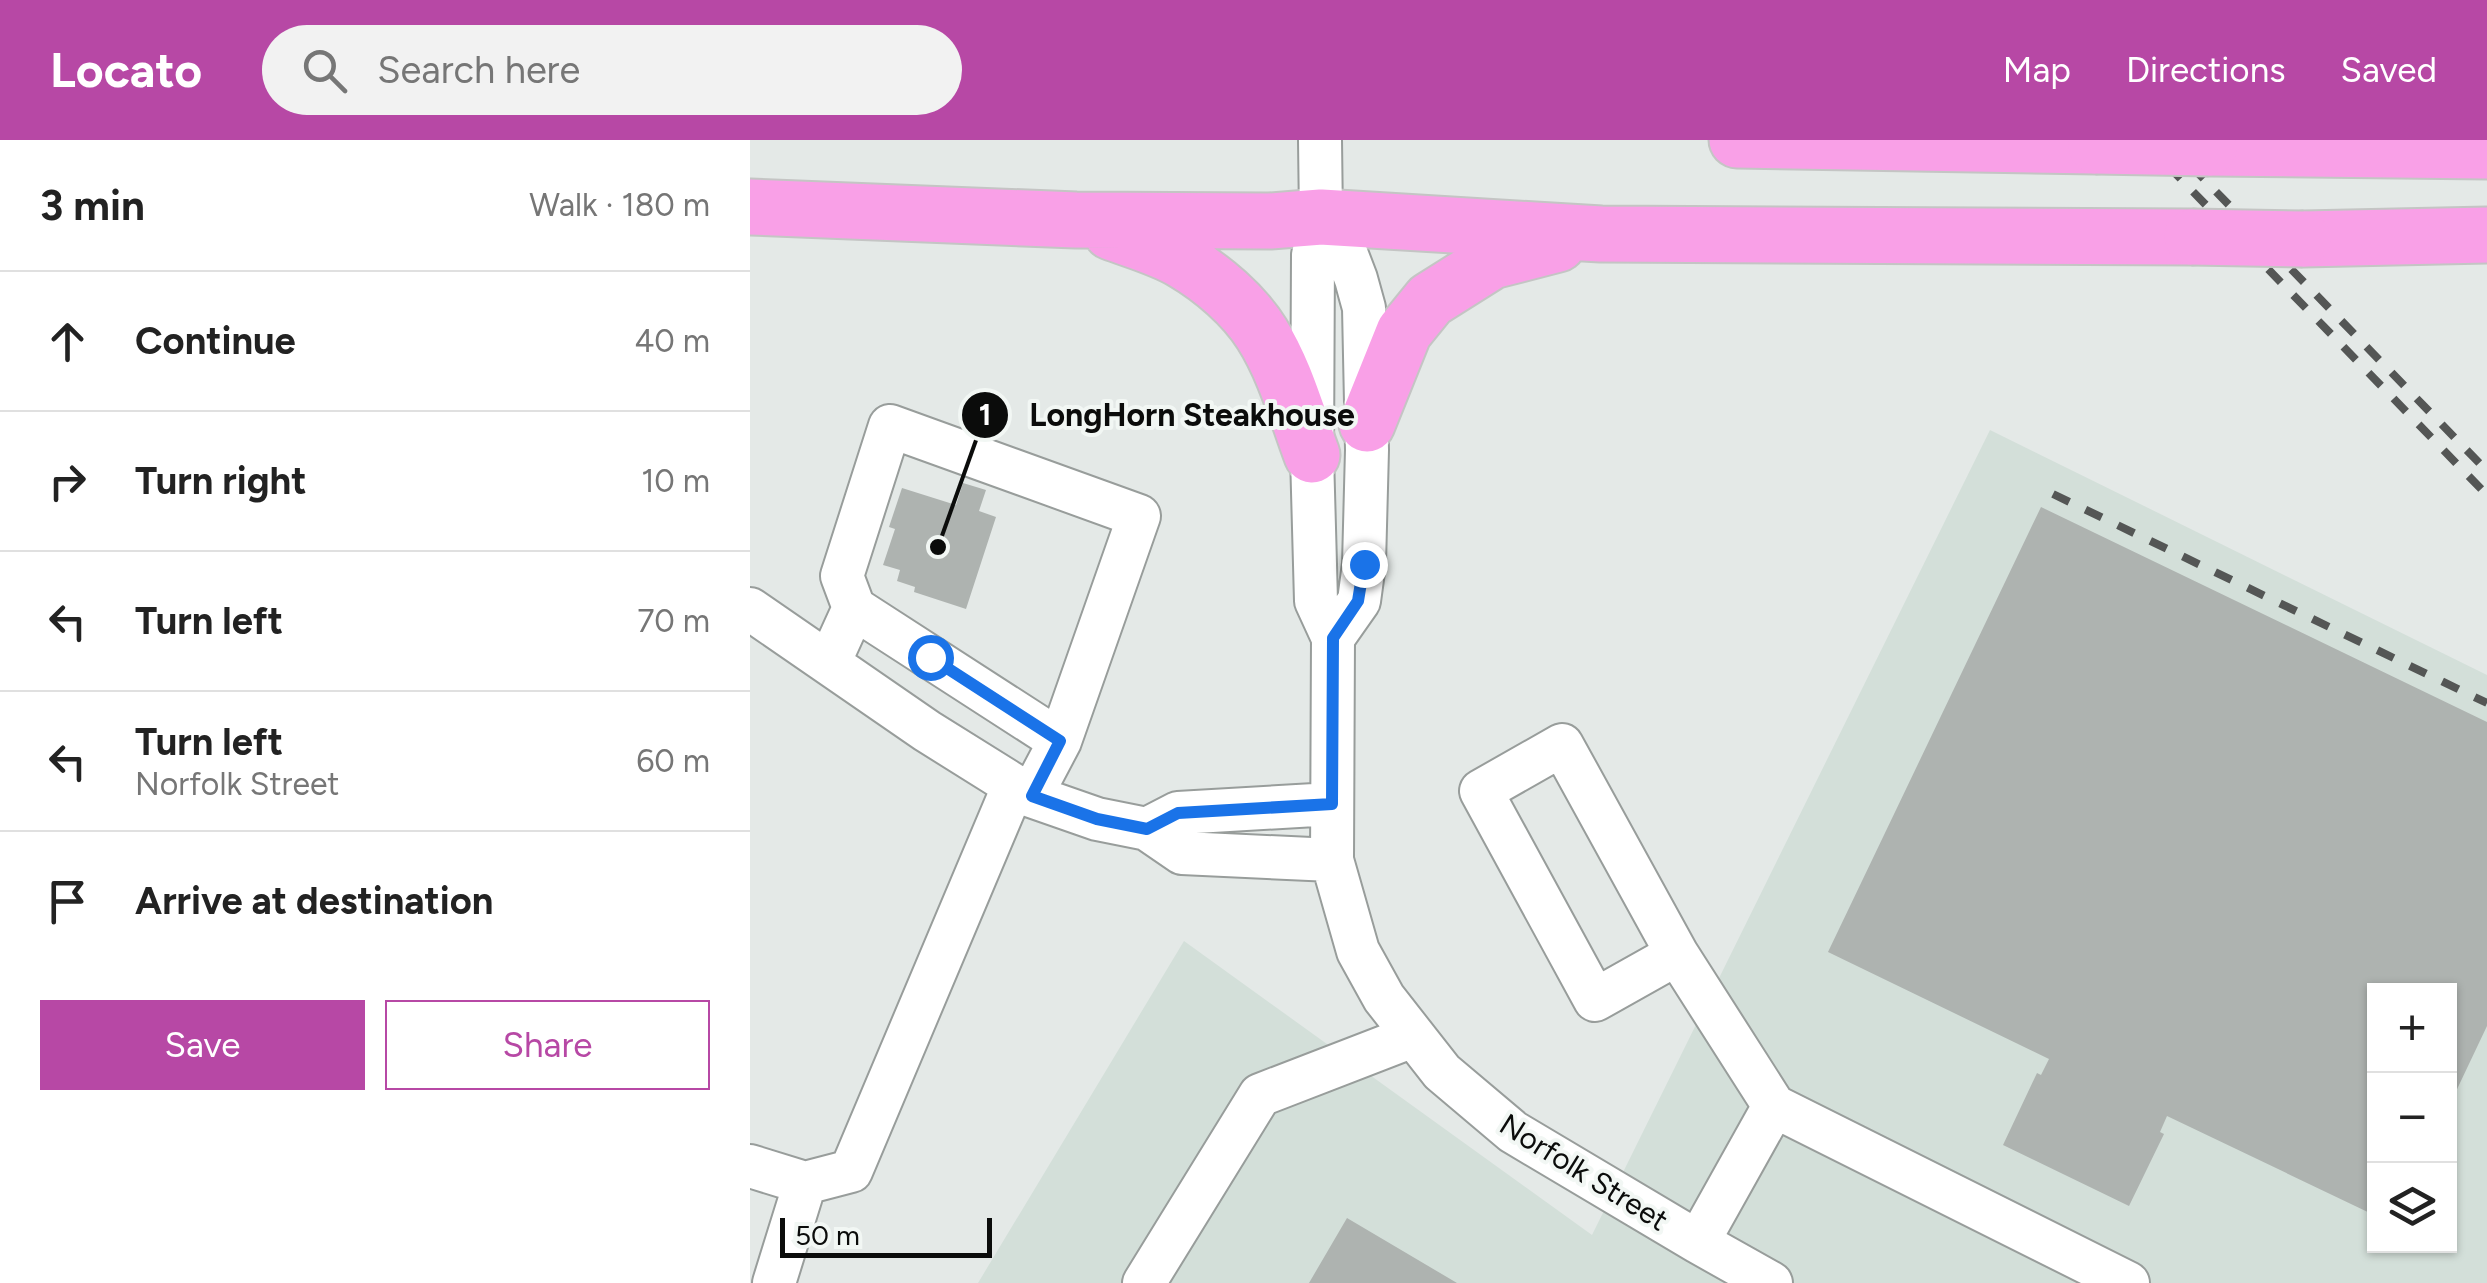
<!DOCTYPE html>
<meta charset="utf-8">
<style>
:root{--surface:#fff;--page:#f2f2f2;--text:#222;--muted:#767676;--line:#e0e0e0;--accent:#b748a5}
body{margin:0;font-family:Figtree,sans-serif;background:var(--page);color:var(--text)}
.controls{position:absolute;right:30px;bottom:30px;display:grid;overflow:hidden;border-radius:0px;box-shadow:0 2px 8px #0004}
.controls button{width:90px;height:90px;display:grid;place-items:center;padding:0;border:0;border-bottom:2px solid var(--line);background:var(--surface);color:var(--text);font:50px sans-serif}
.scale{position:absolute;left:30px;bottom:25px;width:212px;box-sizing:border-box;padding-left:10px;border:5px solid #0b0c0b;border-top:0;font-size:28px;line-height:35px;white-space:nowrap;color:#0b0c0b;-webkit-text-stroke:8px #f2f7f4;paint-order:stroke}
.stop{position:absolute;width:30px;height:30px;margin:-22px;border:8px solid #1a73e8;border-radius:50%;background:#fff}
.stop.end{background:#1a73e8;border-color:#fff;box-shadow:0 2px 10px #0008}
.list{margin:0;padding:0;list-style:none}
h2{display:flex;justify-content:space-between;align-items:center;height:130px;margin:0;padding:0 40px;font-size:42px}
h2 small{font-size:32px;font-weight:400;color:var(--muted)}
.list li{display:grid;grid-template-columns:65px 1fr auto;gap:30px;align-items:center;box-sizing:border-box;height:140px;padding:0 40px;border-top:2px solid var(--line)}
.list b{display:block;font-size:38px;white-space:nowrap}
.list p{margin:0;font-size:32px;white-space:nowrap;color:var(--muted)}
.list em{font-size:32px;font-style:normal;color:var(--muted)}
.actions{display:flex;gap:20px;padding:30px 40px}
.actions a{flex:1;padding:22px 0;border:2px solid var(--accent);border-radius:0px;text-align:center;font-size:35px;color:var(--accent)}
.actions .main{background:var(--accent);color:#fff}
.icon{flex:none;width:55px;height:55px;fill:none;stroke:currentColor;stroke-width:2;stroke-linecap:round;stroke-linejoin:round}
.map{position:relative;flex:none;width:1737px;height:1143px;overflow:hidden}
header{display:flex;align-items:center;gap:60px;box-sizing:border-box;height:140px;padding:0 50px;background:var(--accent);color:#fff}
header strong{font-size:48px}
nav{display:flex;gap:55px;margin-inline-start:auto;font-size:35px}
.search{width:700px;height:90px;background:var(--page);display:flex;align-items:center;gap:25px;box-sizing:border-box;padding:0 35px;border-radius:55px;color:var(--muted);font-size:38px}
main{display:flex}
aside{flex:1;background:var(--surface)}
.map>svg:first-child{display:block}
</style>
<header>
<strong>Locato</strong>
<div class="search"><svg class="icon" aria-label="search" viewBox="0 0 24 24"><circle cx="10" cy="10" r="6"/><path d="M15 15l6 6"/></svg>Search here</div>
<nav><a>Map</a><a>Directions</a><a>Saved</a></nav>
</header>
<main>
<aside>
<h2>3 min<small>Walk · 180 m</small></h2>
<ul class="list">
<li><svg class="icon" aria-label="ahead" viewBox="0 0 24 24"><path d="M12 20V5M6 11l6-6 6 6"/></svg><div><b>Continue</b></div><em>40 m</em></li>
<li><svg class="icon" aria-label="right" viewBox="0 0 24 24"><path d="M7 20v-9h11M14 6l5 5-5 5"/></svg><div><b>Turn right</b></div><em>10 m</em></li>
<li><svg class="icon" aria-label="left" viewBox="0 0 24 24"><path d="M17 20v-9H6M10 6l-5 5 5 5"/></svg><div><b>Turn left</b></div><em>70 m</em></li>
<li><svg class="icon" aria-label="left" viewBox="0 0 24 24"><path d="M17 20v-9H6M10 6l-5 5 5 5"/></svg><div><b>Turn left</b><p>Norfolk Street</p></div><em>60 m</em></li>
<li><svg class="icon" aria-label="arrive" viewBox="0 0 24 24"><path d="M6 21V4h12l-3 4 3 4H6"/></svg><div><b>Arrive at destination</b></div></li>
</ul>
<div class="actions"><a class="main">Save</a><a>Share</a></div>
</aside>
<div class="map">
<svg width="1737" height="1143" viewBox="0 0 1737 1143">
<rect width="100%" height="100%" fill="#e4e9e7"/>
<!-- built -->
<path fill="#d3dfd9" fill-rule="evenodd" d="M1240 290 1737 535V1143H228L434 801 842 1095ZM1624 851H1700V1106H1624Z"/>
<!-- building -->
<path fill="#aeb3b0" d="M213 343 236 350 229 371 246 377 216 469 164 452 165 447 147 441 150 430 133 425 145 389 139 387 152 348 206 365Z
M1291 367 1737 582V886L1700 964V851H1624V1075L1417 976 1410 992 1414 994 1379 1066 1253 1005 1287 933 1291 935 1299 919 1078 812Z
M597 1078 707 1143H559Z"/>
<g fill="none" stroke-linecap="round" stroke-linejoin="round">
<!-- minor casing -->
<g stroke="#989d9b" stroke-width="46">
<path id="minor" d="M570 0 571 77 563 115 562 315 566 461 583 498 582 720 608 811 634 858 692 932 763 992 948 1102 1021 1143
M571 77 593 105 606 139 614 168 617 310 614 424 609 461 583 498
M104 468 310 601
M0 469 177 591 281 656 347 679 397 689 432 713 582 720
M79 523 104 468 92 436 140 286 389 376 310 601 281 656
M397 689 428 673 582 664
M927 814 845 860 731 651 812 605 927 814 1024 966
M0 1026 55 1043
M948 1102 1024 966 1378 1143
M24 1143 55 1043 101 1031 264 645
M394 1143 510 955 663 896"/>
</g>
<!-- highway casing -->
<g stroke="#c4c5c4" stroke-width="59">
<path id="highway" d="M987 0 1346 6
M1459 8 1737 11
M0 67 326 80 520 81 571 77 851 94 1442 97
M361 92C385 101 411 108 433 121 462 138 494 165 512 194 535 230 547 275 562 315
M1553 99 1737 95
M617 284 654 192 680 160 742 121 808 104"/>
</g>
<!-- minor -->
<use href="#minor" stroke="#fff" stroke-width="42"/>
<!-- highway -->
<use href="#highway" stroke="#f9a0e7" stroke-width="55"/>
<!-- rail -->
<path stroke="#545655" stroke-width="8" stroke-dasharray="18 18" stroke-linecap="butt" d="M1393 0 1737 355
M1416 0 1737 331
M1303 354 1737 563"/>
<!-- highway-bridge casing -->
<g stroke="#c4c5c4" stroke-width="59" stroke-linecap="butt">
<path id="highway-bridge" d="M1346 6 1459 8
M1442 97 1553 99"/>
</g>
<!-- highway-bridge -->
<use href="#highway-bridge" stroke="#f9a0e7" stroke-width="55"/>
</g>
<g fill="none" stroke-linecap="round" stroke-linejoin="round">
<!-- route -->
<path stroke="#1a73e8" stroke-width="12" d="M180 517 310 601 282 656 347 679 397 689 428 673 582 664 583 498 608 461 614 424"/>
</g>
<g text-anchor="middle" dominant-baseline="central" stroke-width="8" stroke-linejoin="round" paint-order="stroke">
<!-- street labels -->
<g font-size="30" fill="#0b0c0b" stroke="#f2f7f4">
<text transform="translate(834 1032) rotate(32)">Norfolk Street</text>
</g>
</g>
<!-- callouts -->
<path fill="none" stroke="#0b0c0b" stroke-width="4" d="M188 407L235 275"/>
<g fill="#0b0c0b" stroke="#f2f7f4" stroke-width="4">
<circle cx="188" cy="407" r="10"/>
<circle cx="235" cy="275" r="25"/>
</g>
<g font-size="30" text-anchor="middle" font-weight="bold" fill="#fff">
<text x="235" y="285">1</text>
</g>
<g font-size="32" text-anchor="middle" font-weight="bold" fill="#0b0c0b" stroke="#f2f7f4" stroke-width="8" stroke-linejoin="round" paint-order="stroke">
<text x="442" y="286">LongHorn Steakhouse</text>
</g>
</svg>
<div class="controls">
<button>+</button>
<button>−</button>
<button><svg class="icon" aria-label="layers" viewBox="0 0 24 24"><path d="M12 4l9 5-9 5-9-5zM3 14l9 5 9-5"/></svg></button>
</div>
<div class="scale">50 m</div>
<div class="stop" style="left:180px;top:517px"></div>
<div class="stop end" style="left:614px;top:424px"></div>
</div>
</main>
